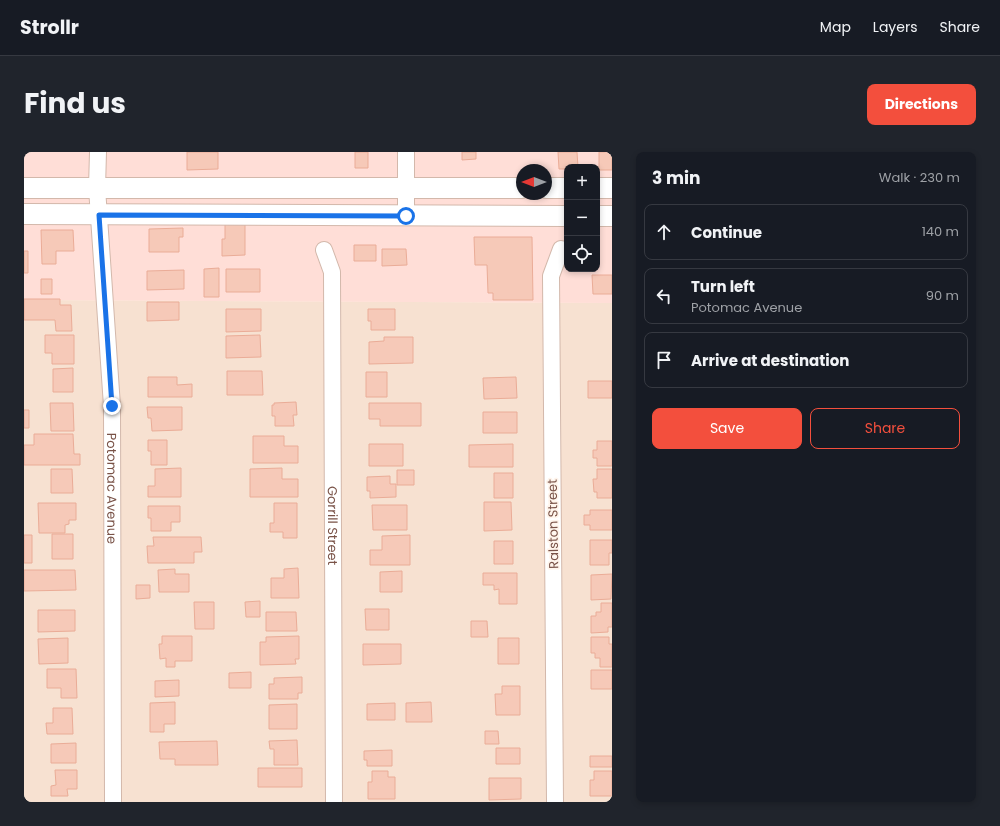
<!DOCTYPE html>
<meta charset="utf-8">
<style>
:root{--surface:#171b24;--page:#20242c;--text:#f1f3f6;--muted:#9ea1a6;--line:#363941;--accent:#f34f3d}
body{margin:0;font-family:Poppins,sans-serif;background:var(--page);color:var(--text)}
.controls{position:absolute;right:12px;top:12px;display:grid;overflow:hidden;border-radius:8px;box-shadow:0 2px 6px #0003}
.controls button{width:36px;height:36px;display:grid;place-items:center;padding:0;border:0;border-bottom:1px solid var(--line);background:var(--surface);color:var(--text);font:20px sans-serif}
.compass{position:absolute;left:492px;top:12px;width:36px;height:36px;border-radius:50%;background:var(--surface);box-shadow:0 2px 6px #0003;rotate:270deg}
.stop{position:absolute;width:12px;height:12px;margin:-9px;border:3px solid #1a73e8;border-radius:50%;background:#fff}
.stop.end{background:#1a73e8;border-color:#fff;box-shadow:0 1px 4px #0008}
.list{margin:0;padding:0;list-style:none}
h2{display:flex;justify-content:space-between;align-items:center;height:52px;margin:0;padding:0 16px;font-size:17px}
h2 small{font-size:13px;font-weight:400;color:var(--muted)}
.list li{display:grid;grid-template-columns:26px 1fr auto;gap:12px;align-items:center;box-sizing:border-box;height:56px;margin:0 8px 8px;padding:0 8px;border:1px solid var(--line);border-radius:8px}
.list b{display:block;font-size:15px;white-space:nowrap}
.list p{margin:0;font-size:13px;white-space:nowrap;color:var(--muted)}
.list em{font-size:13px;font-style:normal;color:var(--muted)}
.actions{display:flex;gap:8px;padding:12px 16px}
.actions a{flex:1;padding:9px 0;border:1px solid var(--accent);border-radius:8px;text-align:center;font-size:14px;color:var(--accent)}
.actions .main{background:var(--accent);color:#fff}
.icon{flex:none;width:22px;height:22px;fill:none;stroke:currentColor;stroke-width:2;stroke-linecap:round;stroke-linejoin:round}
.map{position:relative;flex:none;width:588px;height:650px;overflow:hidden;border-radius:8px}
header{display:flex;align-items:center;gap:24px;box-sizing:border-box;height:56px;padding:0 20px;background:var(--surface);border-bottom:1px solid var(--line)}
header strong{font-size:19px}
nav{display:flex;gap:22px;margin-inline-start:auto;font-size:14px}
.intro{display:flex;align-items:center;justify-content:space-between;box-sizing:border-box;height:96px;padding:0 24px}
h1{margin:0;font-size:28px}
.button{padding:10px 18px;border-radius:8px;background:var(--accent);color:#fff;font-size:14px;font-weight:700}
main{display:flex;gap:24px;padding:0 24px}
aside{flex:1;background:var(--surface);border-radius:8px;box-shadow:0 2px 6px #0003}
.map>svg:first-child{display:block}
</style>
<header>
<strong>Strollr</strong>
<nav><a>Map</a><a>Layers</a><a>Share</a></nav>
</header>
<div class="intro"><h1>Find us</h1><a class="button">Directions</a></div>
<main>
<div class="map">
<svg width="588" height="650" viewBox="0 0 588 650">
<rect width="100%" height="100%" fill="#fef0e3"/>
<!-- residential -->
<path fill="#f7e1d1" d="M0 148 588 151V650H0Z"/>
<!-- commercial -->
<path fill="#ffded7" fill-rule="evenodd" d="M0 0H588V151L0 148ZM543 15H573V117H543ZM498 18H522V42H498Z"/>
<!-- building -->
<path fill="#f6c9b8" stroke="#eaac97" d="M163 0H194V17L163 18Z
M331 0H344V16H331Z
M438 0H452V7L438 8Z
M534 0H553L554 15H543V17H535Z
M575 0H588V18H575Z
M201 68H221V103L198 104V87H201Z
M159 76V85H155V100H125V77Z
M17 78H49L50 99H32V112H18Z
M450 85H508L509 148H469V141H464L463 113H451Z
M330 93H352V109H330Z
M358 97H382L383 113 358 114Z
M0 99H4V121H0Z
M195 116V145H180V117Z
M202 117H236V140H202Z
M160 118V137L123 138V119Z
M568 123H588V142H569Z
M17 127H28V142H17Z
M0 147H36V153H47L48 179H32L31 168H0Z
M123 150H155V168L123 169Z
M202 157H237V179L202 180Z
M344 157H371V178H347V169H344Z
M21 183H50V212H28V201H21Z
M236 183 237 205 202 206V184Z
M360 185H389V211L345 212V190L360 189Z
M49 216V240H29V217Z
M203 219H238L239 243H203Z
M342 220H363V245H342Z
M124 225H153V233L168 232V245H124Z
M492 225 493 246 460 247 459 226Z
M564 229H588V246H564Z
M272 250 273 263H269L270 274H251V264H248V253H250V251Z
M26 251H49L50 279H27Z
M345 251H397V274H356V267H345Z
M123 255H158V278L128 279 127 266H124Z
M0 258H5V276H0Z
M459 260H493V281H459Z
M10 282H49L50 302H56V313H0V293H10Z
M229 284H260V294H274V311H229Z
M124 288H143V313H127V299H124Z
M573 289H588V314H573V306H569V298H573Z
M345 292H379V314H345Z
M489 292V315H445V293Z
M157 316V345H124V334H131V317Z
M258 316V327H274V345H226V317Z
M27 317H48L49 341H27Z
M573 317H588V346H573V340H570L569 327H573Z
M373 318H390V333H373Z
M470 321H489V346H470Z
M366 324V332H372V345L346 346V339H343V325Z
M460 350H487L488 378 460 379Z
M14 351H52V368H45V372L41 373V381H15Z
M250 351H273V386H259V380H246V371H250Z
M348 353H383V378H349Z
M124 354H156V370H147V379H127V366H124Z
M566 358H588V378H566V373H560V363H566Z
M28 382H49V407H28Z
M0 383H8V411H0Z
M386 383V413H346V398H358V384Z
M129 385H177L178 400H170V411H124L123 394H130Z
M566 388H588V401H585V413H566Z
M470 389H489V412H470Z
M274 416 275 446H247V426H260V417Z
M151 417V422H165V440H135L134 418Z
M0 418H51L52 438 0 439Z
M378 419V440H356V420Z
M459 421H493V452H475V437L470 438V433H459Z
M588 422 587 447 567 448V423Z
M112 433H126V446L112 447Z
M236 449V465H222L221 450Z
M170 450H190V477H171Z
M577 451H588V475H584V480L567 481V464H572V460H577Z
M341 457H365V478H342Z
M14 458H51V479L14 480Z
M242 460H272L273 479H242Z
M447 469H463L464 485H447Z
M138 484H168V509H151V515H142V506L136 507 135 492H138Z
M275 484V507H271L272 512 236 513V490H242V485Z
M567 485H585V492H588V515H576V506H571V501H567Z
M44 486V511L15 512 14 487Z
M474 486H495V512H474Z
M339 492H377V512L339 513Z
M23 517H52L53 546H37V536H23Z
M567 518H588V537H567Z
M227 520V536H205V521Z
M278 525V541H274V547H245V532H250V526Z
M155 528V544L131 545V529Z
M478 534H496V563H472L471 542H478Z
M151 550V572H140V580H126V551Z
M407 550 408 570H382V551Z
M371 551V568H343V552Z
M273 552V577H245V553Z
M29 556H48L49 582H23L22 571H29Z
M461 579H474L475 592H461Z
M273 588 274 613H250V597H246L245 589Z
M193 589 194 613H151V607H136L135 590Z
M52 591V611H27V592Z
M472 596H496V612H472Z
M368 598V614H343V608H340V599Z
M566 604H588V615H566Z
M234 616H278V635H234Z
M31 618H53V637H43L44 644H27V634L32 633Z
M348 619H364V625H371V647H344V630H348Z
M570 619H588V644H566V628H570Z
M465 626H497V647L465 648Z"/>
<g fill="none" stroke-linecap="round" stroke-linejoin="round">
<!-- minor casing -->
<g stroke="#d3b8ab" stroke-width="18">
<g id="minor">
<path id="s1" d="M74 0 73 36 88 254 89 650"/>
<path d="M382 64V0"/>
<path id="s2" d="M300 98 308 120 310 650"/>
<path d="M531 650 527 124 537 97"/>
</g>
</g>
<!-- tertiary casing -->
<g stroke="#d3b8ab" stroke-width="22">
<path id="tertiary" d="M0 36H498
M522 36H543
M573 36H588
M0 62 543 64
M573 64H588"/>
</g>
<!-- minor -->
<use href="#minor" stroke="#fff" stroke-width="16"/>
<!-- tertiary -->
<use href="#tertiary" stroke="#fff" stroke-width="20"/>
</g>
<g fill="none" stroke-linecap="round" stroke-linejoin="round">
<!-- route -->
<path stroke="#1a73e8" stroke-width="5" d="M88 254 75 63 382 64"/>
</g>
<g text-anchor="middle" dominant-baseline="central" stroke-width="3.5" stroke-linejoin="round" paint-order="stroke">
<!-- street labels -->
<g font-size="13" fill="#795247" stroke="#fff5ec">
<text stroke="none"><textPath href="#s1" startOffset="337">Potomac Avenue</textPath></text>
<text transform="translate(529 372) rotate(-91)">Ralston Street</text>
<text stroke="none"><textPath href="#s2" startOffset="277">Gorrill Street</textPath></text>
</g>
</g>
</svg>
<div class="controls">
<button>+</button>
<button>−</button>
<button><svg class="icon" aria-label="locate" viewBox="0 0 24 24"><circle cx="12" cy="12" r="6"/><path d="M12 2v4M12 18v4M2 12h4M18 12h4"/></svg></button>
</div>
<svg class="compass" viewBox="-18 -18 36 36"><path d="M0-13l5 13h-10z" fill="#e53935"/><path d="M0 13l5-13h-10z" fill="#9ea1a6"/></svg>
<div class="stop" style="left:382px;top:64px"></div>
<div class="stop end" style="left:88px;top:254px"></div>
</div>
<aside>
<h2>3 min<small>Walk · 230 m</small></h2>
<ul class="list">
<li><svg class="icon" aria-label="ahead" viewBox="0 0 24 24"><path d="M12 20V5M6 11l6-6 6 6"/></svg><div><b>Continue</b></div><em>140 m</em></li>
<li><svg class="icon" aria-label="left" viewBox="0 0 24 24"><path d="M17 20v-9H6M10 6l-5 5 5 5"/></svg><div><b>Turn left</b><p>Potomac Avenue</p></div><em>90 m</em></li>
<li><svg class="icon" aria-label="arrive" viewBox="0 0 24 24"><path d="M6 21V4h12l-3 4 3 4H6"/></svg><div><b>Arrive at destination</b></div></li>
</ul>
<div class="actions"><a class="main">Save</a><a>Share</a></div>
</aside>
</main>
